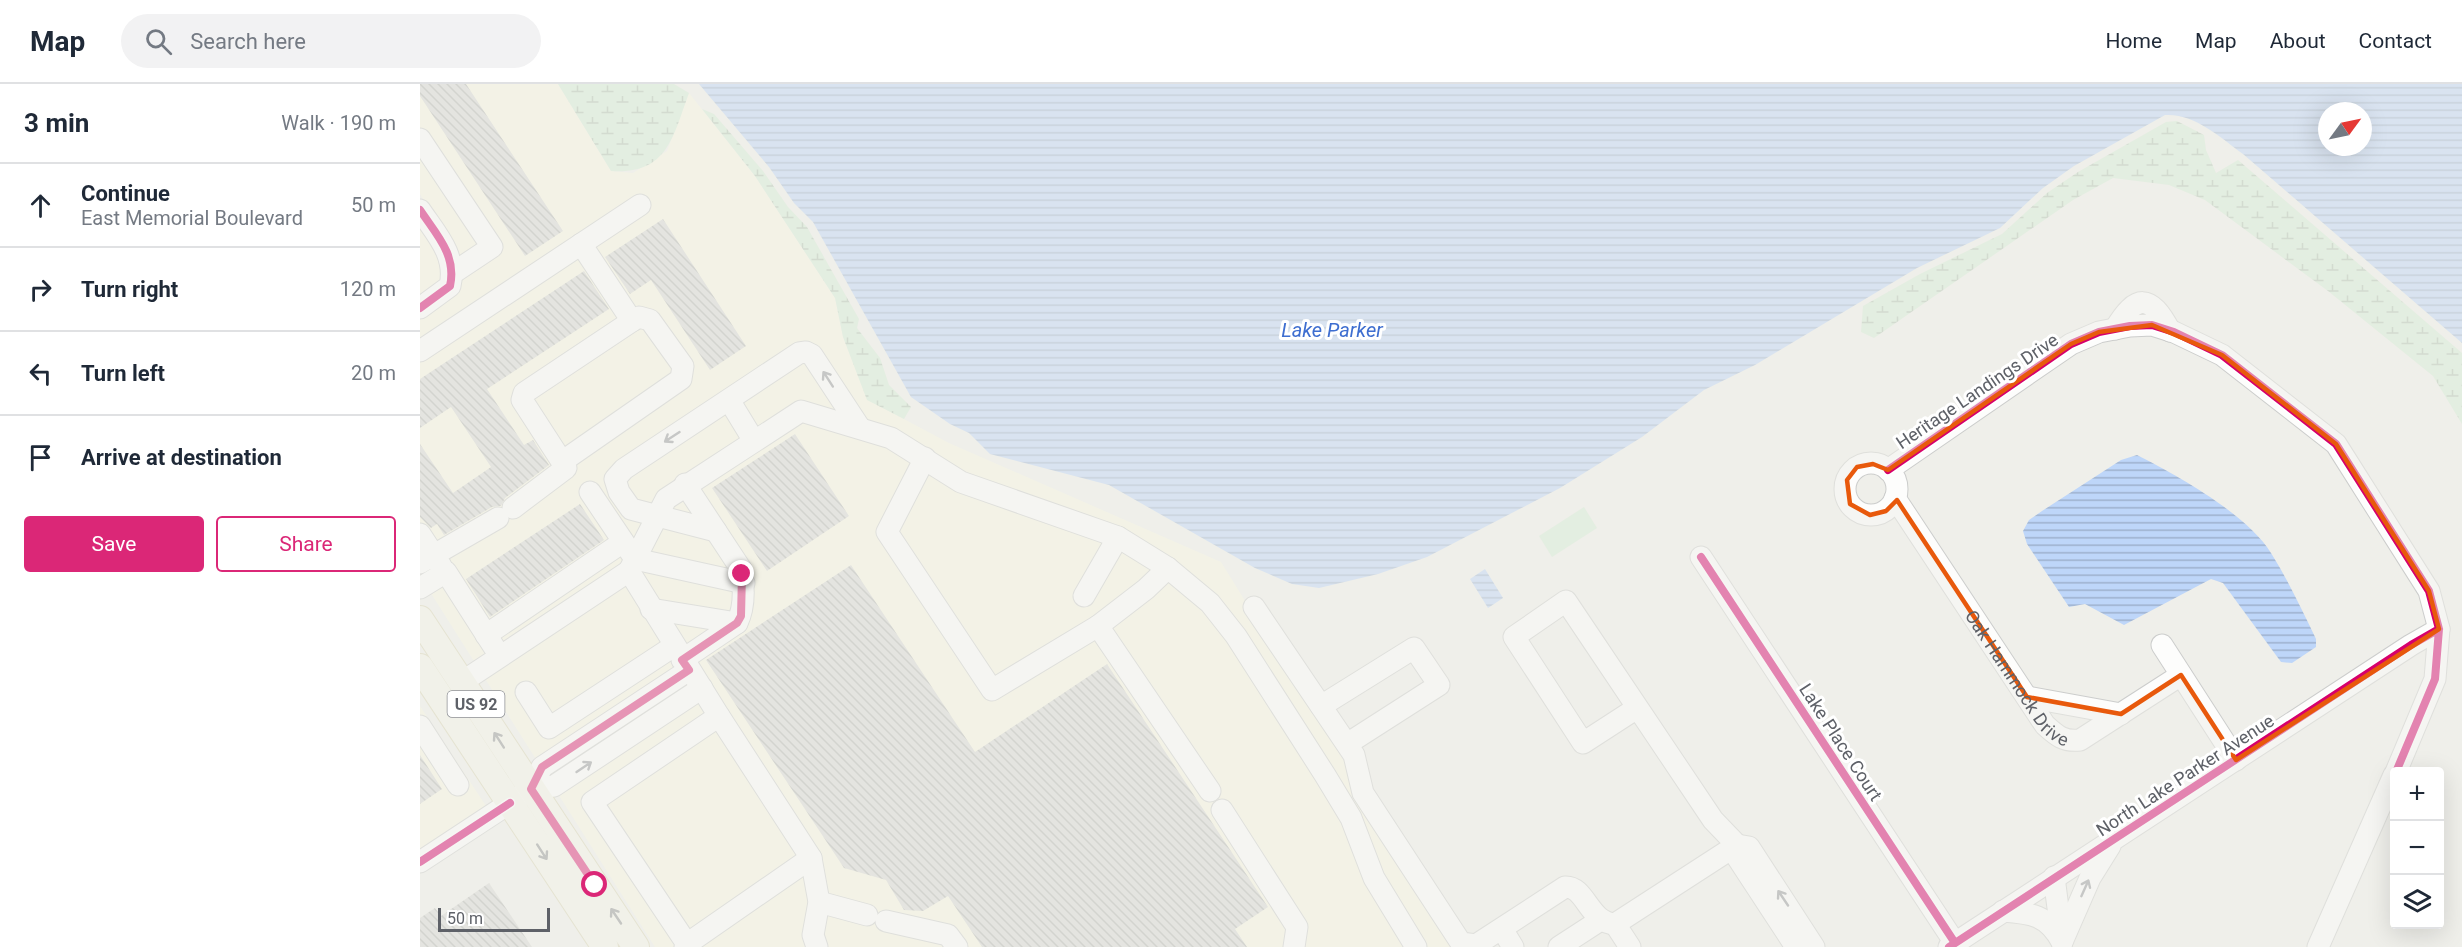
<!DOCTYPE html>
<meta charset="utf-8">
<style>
:root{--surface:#fff;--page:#f2f2f3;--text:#1f2937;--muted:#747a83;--line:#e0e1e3;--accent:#db2777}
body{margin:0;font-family:Roboto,sans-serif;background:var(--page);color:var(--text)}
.controls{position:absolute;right:18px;bottom:18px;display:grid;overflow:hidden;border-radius:6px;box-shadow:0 6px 24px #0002}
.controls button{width:54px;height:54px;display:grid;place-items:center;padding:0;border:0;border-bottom:2px solid var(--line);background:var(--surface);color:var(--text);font:30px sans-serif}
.compass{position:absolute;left:1898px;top:18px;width:54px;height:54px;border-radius:50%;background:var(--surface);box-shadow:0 6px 24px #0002;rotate:57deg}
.scale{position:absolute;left:18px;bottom:15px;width:112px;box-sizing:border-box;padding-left:6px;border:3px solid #5e6168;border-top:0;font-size:16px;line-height:21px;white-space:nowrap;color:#5e6168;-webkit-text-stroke:4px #fff;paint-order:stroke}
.stop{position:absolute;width:18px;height:18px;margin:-14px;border:4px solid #db2777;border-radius:50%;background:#fff}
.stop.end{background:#db2777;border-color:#fff;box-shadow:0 2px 6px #0008}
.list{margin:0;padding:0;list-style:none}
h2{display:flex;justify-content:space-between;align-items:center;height:78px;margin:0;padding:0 24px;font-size:26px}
h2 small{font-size:20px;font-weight:400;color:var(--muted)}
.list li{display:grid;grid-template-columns:39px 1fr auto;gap:18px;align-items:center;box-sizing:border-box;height:84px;padding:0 24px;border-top:2px solid var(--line)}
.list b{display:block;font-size:22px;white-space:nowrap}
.list p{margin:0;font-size:20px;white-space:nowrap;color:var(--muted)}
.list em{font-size:20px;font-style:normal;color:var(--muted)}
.actions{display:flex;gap:12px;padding:18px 24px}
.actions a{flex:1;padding:14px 0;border:2px solid var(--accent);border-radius:6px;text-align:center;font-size:21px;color:var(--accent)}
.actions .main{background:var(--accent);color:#fff}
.icon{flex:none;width:33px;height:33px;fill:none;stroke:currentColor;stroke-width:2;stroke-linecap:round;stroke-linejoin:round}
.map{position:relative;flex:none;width:2042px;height:863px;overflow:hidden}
header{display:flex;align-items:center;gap:36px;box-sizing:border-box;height:84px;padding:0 30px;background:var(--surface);border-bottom:2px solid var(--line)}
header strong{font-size:28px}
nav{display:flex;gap:33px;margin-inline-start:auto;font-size:21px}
.search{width:420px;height:54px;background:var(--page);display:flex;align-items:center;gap:15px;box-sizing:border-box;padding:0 21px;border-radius:33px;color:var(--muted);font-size:22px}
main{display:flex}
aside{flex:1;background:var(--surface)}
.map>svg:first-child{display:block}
</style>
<header>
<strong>Map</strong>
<div class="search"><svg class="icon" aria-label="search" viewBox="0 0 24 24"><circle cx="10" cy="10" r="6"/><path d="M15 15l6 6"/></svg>Search here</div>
<nav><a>Home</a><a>Map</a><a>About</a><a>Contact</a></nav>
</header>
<main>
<aside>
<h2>3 min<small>Walk · 190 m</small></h2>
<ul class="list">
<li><svg class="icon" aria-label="ahead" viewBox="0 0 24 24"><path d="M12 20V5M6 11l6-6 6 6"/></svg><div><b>Continue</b><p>East Memorial Boulevard</p></div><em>50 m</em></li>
<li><svg class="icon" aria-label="right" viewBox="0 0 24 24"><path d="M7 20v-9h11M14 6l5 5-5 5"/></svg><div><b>Turn right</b></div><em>120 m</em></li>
<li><svg class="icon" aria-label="left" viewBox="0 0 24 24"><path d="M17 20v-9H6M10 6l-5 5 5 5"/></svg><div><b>Turn left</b></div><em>20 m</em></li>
<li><svg class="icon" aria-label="arrive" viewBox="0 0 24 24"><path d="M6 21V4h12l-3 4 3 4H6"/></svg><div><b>Arrive at destination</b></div></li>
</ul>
<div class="actions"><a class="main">Save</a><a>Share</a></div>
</aside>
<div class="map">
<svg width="2042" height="863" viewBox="0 0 2042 863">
<defs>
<pattern id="wetland-marsh" width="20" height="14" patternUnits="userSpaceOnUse" patternTransform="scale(1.5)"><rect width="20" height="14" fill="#d6edd7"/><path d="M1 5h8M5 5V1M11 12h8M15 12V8" fill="none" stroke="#b1c3b2"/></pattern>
<pattern id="water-rules" width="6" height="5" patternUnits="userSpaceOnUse" patternTransform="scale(1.5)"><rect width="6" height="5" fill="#bed6f9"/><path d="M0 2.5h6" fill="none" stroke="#9eb1cd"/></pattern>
<pattern id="building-back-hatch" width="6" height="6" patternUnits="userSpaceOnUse" patternTransform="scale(1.5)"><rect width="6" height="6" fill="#d8d8d4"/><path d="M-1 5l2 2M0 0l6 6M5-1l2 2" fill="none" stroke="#b2b3b0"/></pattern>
</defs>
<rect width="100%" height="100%" fill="#efefea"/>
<!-- commercial -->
<path fill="#f8f7e3" d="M0 0H138L191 87 213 89 247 67 269 9 335 92 415 214 423 253 448 316 529 359 801 478 1039 863H235L0 492V233L40 174 0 110Z
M0 142 21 173 22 198 0 215Z
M0 622 68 725 0 769Z"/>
<!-- green -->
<path fill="#d6edd7" d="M1164 423 1177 444 1132 473 1119 452Z"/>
<!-- wetland -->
<path fill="url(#wetland-marsh)" d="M138 0H254L269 9C253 52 248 91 191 87Z
M282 25 294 30 343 87 368 123 387 143 439 235 437 244 460 274 469 301 491 323 484 335 447 316 423 253 415 214 335 92Z
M1757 37 1784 51 1786 66 1796 89 1818 76 2042 269V340L2013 292 1908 207 1785 116 1749 101 1693 94 1653 116 1454 254 1441 248 1443 222 1500 190 1582 150 1627 109 1658 88 1746 38Z"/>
<!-- water -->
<path fill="url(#water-rules)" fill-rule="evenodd" d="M279 0H2042V259L1823 70C1800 53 1774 29 1745 31L1654 82 1623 104 1580 144 1497 184 1335 281 1284 306 1222 353 1140 404 1007 473 958 490 899 504 872 500 835 484 689 401 570 370 549 349 530 340 491 313 393 138 374 119 349 83ZM1907 27H1943V63H1907Z
M1717 371C1757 391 1828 431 1851 469 1868 496 1882 526 1896 555V563L1872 579 1861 578 1803 499 1791 495 1704 541 1665 520 1649 523 1607 460 1603 447 1609 436 1622 427 1701 376Z
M1065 485 1083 514 1068 524 1050 495Z"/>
<!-- building -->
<path fill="url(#building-back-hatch)" d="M0 0H46L143 147 105 172 0 12Z
M243 135 326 262 290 286 231 196 210 210 185 173Z
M164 187 189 225 67 305 104 361 113 356 129 381 85 414 81 422 72 423 24 451 17 440 11 444 0 433V360L33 409 71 383 31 323 0 344V295Z
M375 350 429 432 347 487 292 404Z
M160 420 184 456 70 533 46 495Z
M431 481 555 668 687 580 848 823 815 845 827 863H562L528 812 503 827 484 826 466 796 424 784 286 576Z
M0 671 22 705 0 720Z
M69 799 112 863H0V834L15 824 21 832Z"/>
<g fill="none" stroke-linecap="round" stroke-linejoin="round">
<!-- minor casing -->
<g stroke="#cccdcc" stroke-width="23">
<g id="minor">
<path d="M0 55 72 163 33 189"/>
<path d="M0 126C16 150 37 171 30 202L0 224"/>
<path d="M161 160 212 237"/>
<path d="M1695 245C1716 210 1730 209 1750 247"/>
<path d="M0 267 220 121"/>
<path d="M309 316 334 357"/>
<path d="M505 374 467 448 572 606 678 542"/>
<circle cx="1451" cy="405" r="26"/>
<path d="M1468 386 1651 260 1679 248 1710 242 1732 241 1754 248 1802 271 1916 360 2009 507 2019 545 2015 595 1976 688"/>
<path d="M170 408 215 475 324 499"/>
<path id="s1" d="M1475 414 1625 641C1637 652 1644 658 1660 656L1761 591"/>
<path d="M93 424 146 384 102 316 104 309 212 237 219 233 230 236 263 282 261 295 143 377"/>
<path d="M296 447 211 425 199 408 195 395 204 385 379 269 386 268 392 271 440 344"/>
<path d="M0 450 21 482"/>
<path d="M1281 473 1535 859"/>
<path d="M0 479 78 434"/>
<path d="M748 484 726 505 678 542 790 707"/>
<path d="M209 487 246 415 381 327 471 354 541 398 698 453 748 484 790 519 816 552 905 691 931 734 954 794 996 863"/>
<path d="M0 504 26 488 74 563"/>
<path d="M664 512 698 453"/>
<path d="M834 523 934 671 943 709 1041 859 1056 861 1145 803C1166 802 1168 838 1195 840L1317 761 1293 736 1146 517 1094 553 1163 659 1217 624"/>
<path d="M231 525 317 539"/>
<path d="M66 551 203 458"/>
<path d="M1742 561 1816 676"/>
<path d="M262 576 317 539C325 523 324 502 321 485L265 400"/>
<path d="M42 598 209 487 299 632 172 718 267 860 265 863"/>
<path d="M106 608 129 644 254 562"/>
<path d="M1607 613 1701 630"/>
<path d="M901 622 994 564 1019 601 927 660"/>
<path d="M299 632 391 774 399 818 393 851 397 863"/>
<path d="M0 642 38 701"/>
<path d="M111 705 122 683 269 586"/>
<path d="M802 726 877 843 874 863"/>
<path d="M0 778 111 705 134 702 282 604"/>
<path d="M1634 793 1642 855"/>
<path d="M399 818 447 831"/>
<path d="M1583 827C1611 829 1628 831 1642 858"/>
<path d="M466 837 528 851 537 863"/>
<path d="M1195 840 1210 863"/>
<path d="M1082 845 1093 863"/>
<path d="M1642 858 1670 794 1690 762"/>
<path d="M267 860 391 774"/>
<path d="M1139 863 1179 837"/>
<path d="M1376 863 1317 773V761L1329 763 1394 863"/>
<path d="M1529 863 1991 561 2019 545"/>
<path d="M1898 863 1974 691"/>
</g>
</g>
<!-- major casing -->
<g stroke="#d9d5b5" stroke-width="28">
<path id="major" d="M0 535 216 863
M0 583 185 863"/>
</g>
<!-- minor -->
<use href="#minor" stroke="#fdfdfc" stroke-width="21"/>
<!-- major -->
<use href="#major" stroke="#f4f4e9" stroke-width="26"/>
<!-- cycleway casing -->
<g stroke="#fff" stroke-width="11">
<path id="cycleway" d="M0 126C16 150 37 171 30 202L0 224
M1468 386 1651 260 1679 248 1710 242 1732 241 1754 248 1802 271 1916 360 2009 507 2019 545 2015 595 1976 688
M1281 473 1535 859
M0 778 90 719
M1529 863 1991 561 2019 545"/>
</g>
<!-- cycleway -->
<use href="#cycleway" stroke="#d6006c" stroke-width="8"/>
</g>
<!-- one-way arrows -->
<defs><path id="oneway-shaft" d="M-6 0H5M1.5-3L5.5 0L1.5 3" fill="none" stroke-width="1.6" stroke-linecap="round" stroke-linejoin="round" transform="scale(1.5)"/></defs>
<g stroke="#96989c">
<use href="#oneway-shaft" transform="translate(408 295) rotate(-123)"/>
<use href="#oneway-shaft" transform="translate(252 353) rotate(147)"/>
<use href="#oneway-shaft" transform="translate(164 683) rotate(-34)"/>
<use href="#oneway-shaft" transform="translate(1665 804) rotate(-66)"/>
<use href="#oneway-shaft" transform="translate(1363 814) rotate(-124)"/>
</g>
<g stroke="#929495">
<use href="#oneway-shaft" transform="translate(79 656) rotate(-123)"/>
<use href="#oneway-shaft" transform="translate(122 768) rotate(57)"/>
<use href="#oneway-shaft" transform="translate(196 832) rotate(-124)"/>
</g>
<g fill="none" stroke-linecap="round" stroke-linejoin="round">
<!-- route -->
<path stroke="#db2777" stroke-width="8" d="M175 801 111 705 122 683 269 586 262 576 317 539 321 532 322 490"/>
</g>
<!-- marked area -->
<path d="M0 0H2042V863H0ZM1732 241 1802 271 1916 360 2009 507 2019 545 1816 676 1761 591 1701 630 1607 613 1477 416 1466 427 1450 431 1430 420 1427 396 1437 383 1453 380 1468 386 1651 260 1679 248Z" fill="#efefea" fill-opacity=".55" fill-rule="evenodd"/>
<path fill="none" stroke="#e8590c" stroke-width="4.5" stroke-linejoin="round" d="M1732 241 1802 271 1916 360 2009 507 2019 545 1816 676 1761 591 1701 630 1607 613 1477 416 1466 427 1450 431 1430 420 1427 396 1437 383 1453 380 1468 386 1651 260 1679 248Z"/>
<g text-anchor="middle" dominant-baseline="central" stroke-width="6" stroke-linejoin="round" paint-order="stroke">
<!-- shield labels -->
<rect fill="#fff" stroke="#8e9095" stroke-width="1.5" x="27.5" y="607" width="57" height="26" rx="4.5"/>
<g font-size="16" font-weight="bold" fill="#5e6168">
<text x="56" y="620">US 92</text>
</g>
<!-- street labels -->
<g font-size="18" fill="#5e6168" stroke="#fff">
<text transform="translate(1557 307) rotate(-34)">Heritage Landings Drive</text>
<text stroke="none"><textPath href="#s1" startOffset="218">Oak Hammock Drive</textPath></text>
<text transform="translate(1421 658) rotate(57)">Lake Place Court</text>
<text transform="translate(1765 691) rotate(-33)">North Lake Parker Avenue</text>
</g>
<!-- water labels -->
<g font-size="20" font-style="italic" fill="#3e6ed0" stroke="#fff">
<text x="912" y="246">Lake Parker</text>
</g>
</g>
</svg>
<div class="controls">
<button>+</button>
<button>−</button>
<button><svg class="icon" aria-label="layers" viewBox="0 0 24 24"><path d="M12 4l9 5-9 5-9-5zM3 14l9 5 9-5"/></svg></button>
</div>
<svg class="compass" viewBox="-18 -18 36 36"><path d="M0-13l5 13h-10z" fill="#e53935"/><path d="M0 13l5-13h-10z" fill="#747a83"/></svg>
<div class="scale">50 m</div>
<div class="stop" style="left:175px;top:801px"></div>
<div class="stop end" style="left:322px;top:490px"></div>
</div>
</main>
